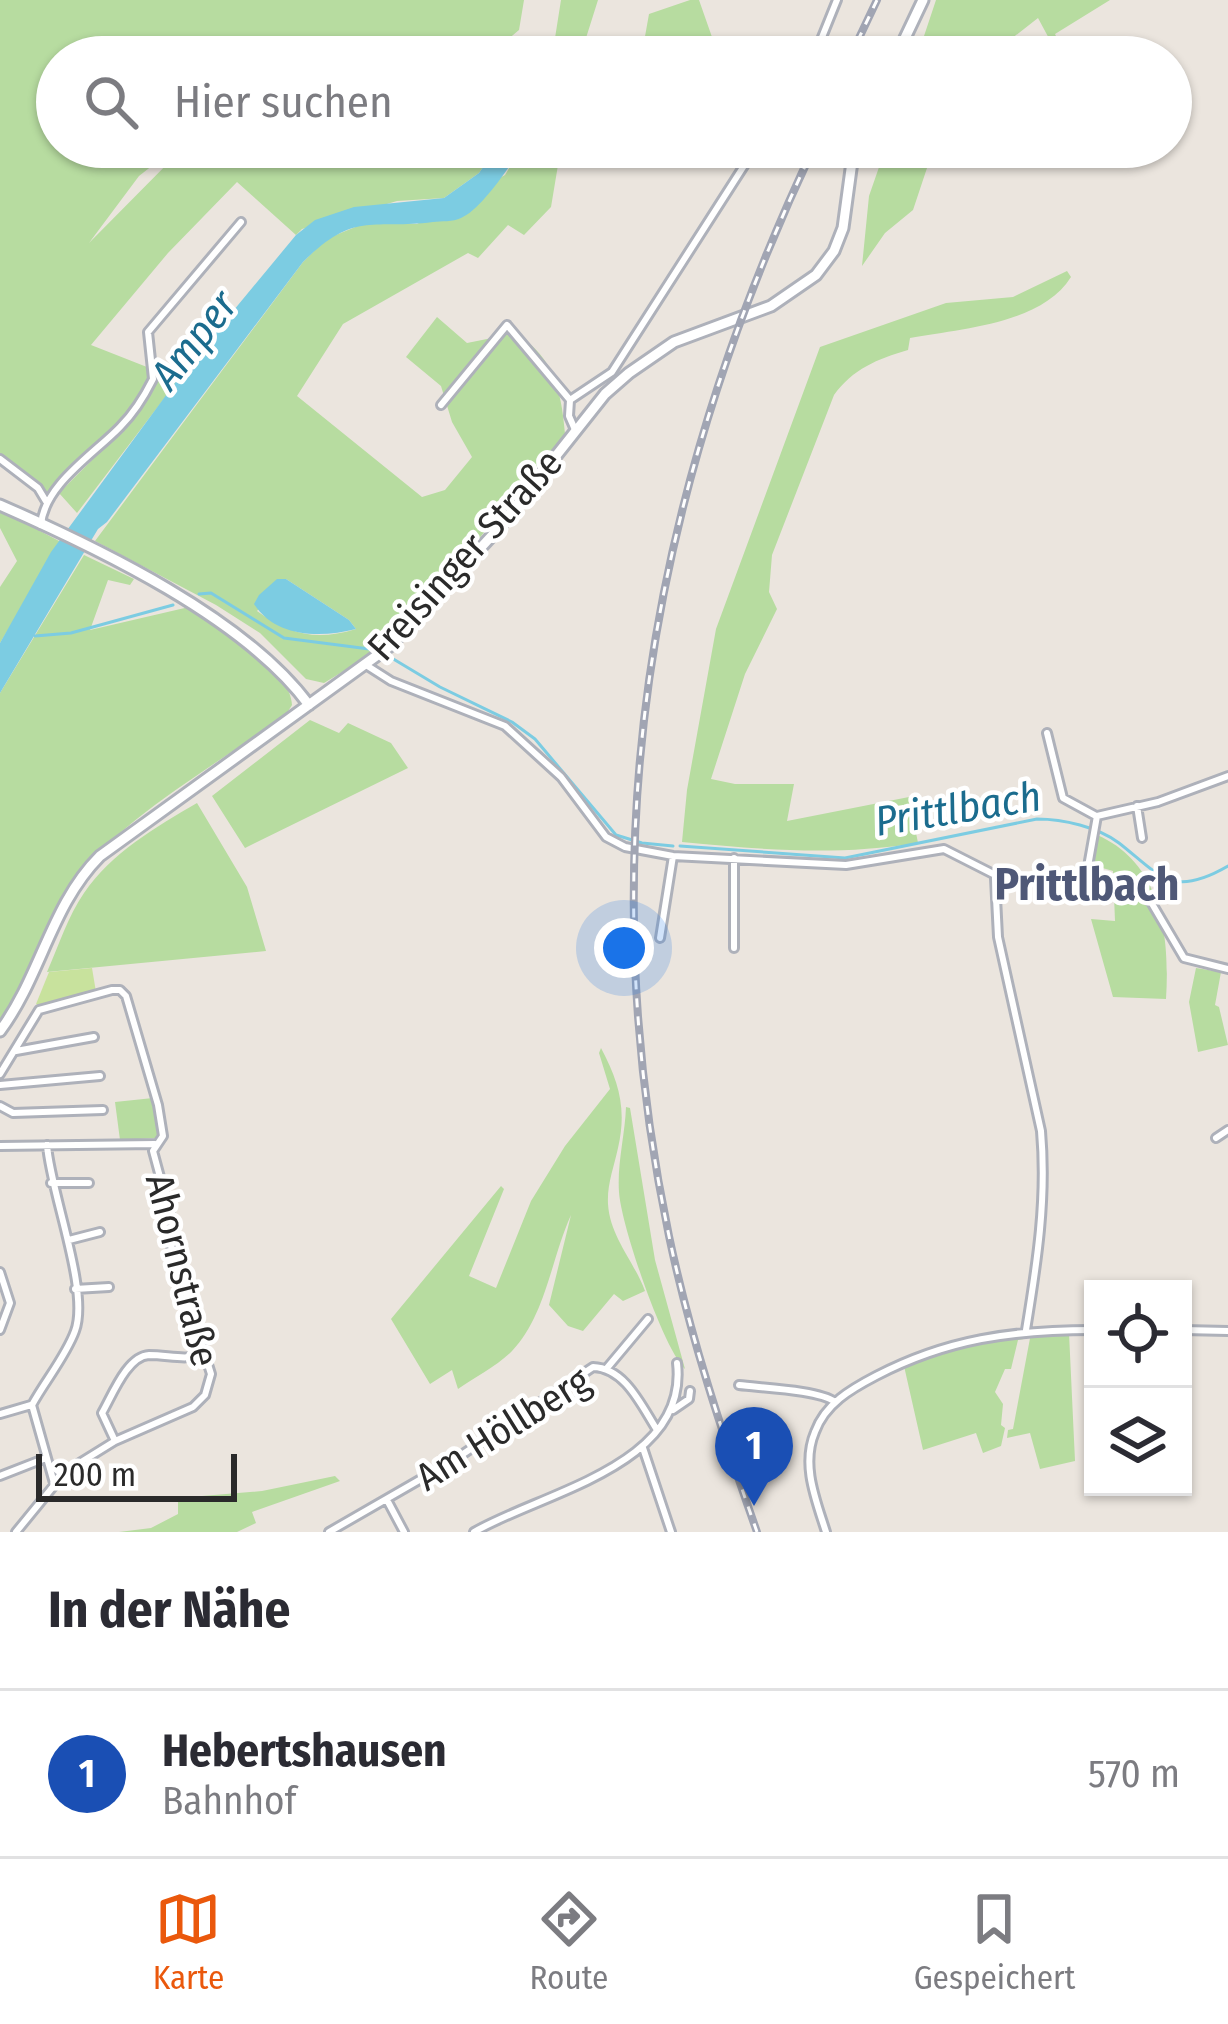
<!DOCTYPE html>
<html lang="de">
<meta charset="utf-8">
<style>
:root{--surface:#fff;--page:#f7f7f7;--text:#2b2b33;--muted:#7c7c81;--line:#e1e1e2;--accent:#ea580c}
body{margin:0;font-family:"Fira Sans Condensed",sans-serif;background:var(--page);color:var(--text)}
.controls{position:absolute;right:36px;bottom:36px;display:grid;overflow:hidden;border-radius:0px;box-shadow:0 3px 9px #0004}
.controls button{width:108px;height:108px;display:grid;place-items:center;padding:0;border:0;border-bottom:3px solid var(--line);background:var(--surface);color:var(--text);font:60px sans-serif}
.scale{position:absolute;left:36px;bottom:30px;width:201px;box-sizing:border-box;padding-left:12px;border:6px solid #2a2a2a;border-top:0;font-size:33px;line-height:42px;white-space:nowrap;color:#2a2a2a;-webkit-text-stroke:9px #fff;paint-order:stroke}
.you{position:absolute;left:624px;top:948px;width:42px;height:42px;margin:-30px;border:9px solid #fff;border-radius:50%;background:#1a73e8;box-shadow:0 0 0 18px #1a73e833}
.badge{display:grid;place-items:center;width:78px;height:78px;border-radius:50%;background:var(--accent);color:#fff;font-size:39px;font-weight:700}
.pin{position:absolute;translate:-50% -99px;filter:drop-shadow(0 3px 6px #0008)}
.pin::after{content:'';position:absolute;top:63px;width:42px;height:36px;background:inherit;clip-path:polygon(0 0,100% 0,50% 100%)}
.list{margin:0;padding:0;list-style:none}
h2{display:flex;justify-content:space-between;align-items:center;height:156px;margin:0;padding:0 48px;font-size:51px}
h2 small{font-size:39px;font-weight:400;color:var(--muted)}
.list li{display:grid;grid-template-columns:78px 1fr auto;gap:36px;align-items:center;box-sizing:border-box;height:168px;padding:0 48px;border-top:3px solid var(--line)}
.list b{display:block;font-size:45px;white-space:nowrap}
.list p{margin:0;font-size:39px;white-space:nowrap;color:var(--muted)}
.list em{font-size:39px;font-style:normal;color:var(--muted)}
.icon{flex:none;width:66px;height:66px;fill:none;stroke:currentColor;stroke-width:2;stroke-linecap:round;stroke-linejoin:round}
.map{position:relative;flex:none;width:1228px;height:1532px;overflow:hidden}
.search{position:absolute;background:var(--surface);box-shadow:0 3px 9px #0004;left:36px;right:36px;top:36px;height:132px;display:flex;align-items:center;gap:30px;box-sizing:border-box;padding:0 42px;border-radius:66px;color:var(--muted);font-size:45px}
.sheet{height:324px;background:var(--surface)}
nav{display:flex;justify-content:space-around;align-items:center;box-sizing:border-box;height:168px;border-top:3px solid var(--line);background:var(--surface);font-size:33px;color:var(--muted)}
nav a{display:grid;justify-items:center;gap:6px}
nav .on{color:var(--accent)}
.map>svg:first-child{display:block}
</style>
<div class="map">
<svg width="1228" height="1532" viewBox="0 0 1228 1532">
<rect width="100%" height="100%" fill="#ebe5de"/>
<!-- green -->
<path fill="#b7dca0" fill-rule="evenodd" d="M0 0H524L519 30 506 41 528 56 57 57V147H176L139 176 89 243 184 147H259V158L265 147H497L479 173 444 198 397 201 302 229 296 235 237 182 168 253 91 345 152 369 138 401 119 423 47 492 0 455Z
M561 0H598L580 57H552Z
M690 0H699L719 57H599L644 42 649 14Z
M936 0H1110L1055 34 1066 57H1059L1038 18 988 57H917Z
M522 147H561L551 207 524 235 508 225 478 258 468 253 343 324 297 396 422 497 445 490 472 457 452 422 441 386 406 357 437 317 467 343 497 337 502 326C551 349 561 384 565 434L426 603 370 655 324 683 306 679 260 633 216 605 95 541 303 262 326 239 370 221 417 224 505 175ZM286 579 349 620 356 629C316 641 291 635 257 611Z
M886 147H934L913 210 885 233 862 266 869 196Z
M1067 271 1071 277C1042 324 960 329 910 338L908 350C877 359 853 369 834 395L772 555 769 592 777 609 745 674 711 779 735 784H794L787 821 909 797 918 843C836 856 764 850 682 842L687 790 716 629 820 347 946 303 1013 297Z
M163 380 176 383 77 513 59 493 125 427 156 381Z
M0 510 61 542 0 643V587L17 561 0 528Z
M84 555 134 579 130 585 108 580 90 630 189 607C219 626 291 668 292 705L287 713C219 764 121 817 71 884 40 925 30 980 0 1022V693Z
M310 720 339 733 348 723 391 743 408 768 245 848 212 796Z
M197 803 247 887 266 951 47 972C59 945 68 916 84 893 111 853 156 827 197 803Z
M1097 835C1162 863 1170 936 1166 999L1113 997 1091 919 1115 921 1113 871 1092 865Z
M1196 968 1221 972 1215 1005 1219 1007 1228 1045 1198 1052 1189 1002Z
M601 1048C619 1082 627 1109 618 1148 614 1167 607 1184 608 1204 610 1237 634 1261 645 1291L623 1301 614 1294 583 1331 568 1326 549 1305 571 1215C551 1259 546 1315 512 1351 497 1366 475 1377 458 1389L452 1370 430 1384 391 1319 501 1186 504 1189 469 1276 496 1288 531 1201 565 1146 610 1089 599 1053Z
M153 1098 158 1138 120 1140 115 1102Z
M626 1107 630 1108 655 1260 685 1369C663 1348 621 1225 619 1192 617 1164 625 1135 626 1107Z
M1031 1333H1069L1075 1461 1040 1469 1030 1433 1007 1438 1008 1430 1013 1429Z
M1023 1335 1024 1339 1018 1340 1011 1369H1005L995 1392 1003 1404 1001 1425 1005 1428 1001 1446 983 1453 976 1433 923 1450 904 1366 947 1348Z
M335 1476 340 1481 252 1512 256 1523 237 1532H119L151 1528 178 1514V1498L262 1491Z"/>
<!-- pitch -->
<path fill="#c8e29d" d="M92 968 96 992 40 1007 36 1004 49 972Z"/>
<!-- water -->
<path fill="#7ccce2" d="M497 147H522C510 166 481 210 461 218 453 222 441 221 433 222 370 230 356 210 303 262L107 522 98 529 0 693V643L51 552 186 368 296 235 315 220 354 207 444 198 479 173Z
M277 579H286L349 620 356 629C321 638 276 638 254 604L259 595Z"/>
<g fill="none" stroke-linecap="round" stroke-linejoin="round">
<!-- stream -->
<path stroke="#7ccce2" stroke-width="3" d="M199 594 211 593 284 638 377 650
M35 636 71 633 173 605
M385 654 440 687 512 722 535 739 616 835 642 843 673 846
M680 846 845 858 1037 819C1063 819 1098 827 1119 843 1160 875 1171 899 1228 866"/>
<!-- street casing -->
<g stroke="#aeb1ba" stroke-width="12">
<path id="street" d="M814 57 837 0
M570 400 612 372 756 147
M441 405 507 325 570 400 569 416 576 432
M0 459 38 488 47 503
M41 525C44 485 94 454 120 427 134 413 144 397 153 379L148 332 241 222
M366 665 391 681 505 726 561 777 606 837 625 847 673 856 846 865 944 849 1011 883 1079 873 1097 875 1135 889 1151 902 1184 958 1228 969
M1047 733 1063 798 1096 816
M1137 806 1142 838
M734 858V948
M1087 872 1097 816 1158 802 1228 776
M995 878 998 937 1041 1131C1047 1199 1037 1263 1026 1330
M660 938 673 856
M16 1051 94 1037
M0 1074 39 1010 112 990H120L126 996 158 1105 163 1136 153 1151 174 1229 171 1246 211 1374 205 1395 193 1407 115 1441 65 1472 16 1532
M0 1085 100 1076
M0 1106 13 1113 103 1110
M1216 1138 1228 1130
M47 1145C50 1191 90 1291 75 1331 66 1356 45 1381 32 1405L54 1483
M0 1146 155 1144
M51 1183H89
M69 1240 100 1232
M0 1272 10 1303 0 1330
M75 1289 109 1287
M1183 1330 1228 1331
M607 1368 648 1319
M739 1385C763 1388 819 1390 835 1402
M673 1410 689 1399 690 1391
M0 1414 31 1405
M115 1441 102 1413C112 1396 127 1356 149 1355 170 1355 184 1361 206 1354
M643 1448 671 1532
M0 1476 46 1458
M387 1500 404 1532
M329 1532 454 1460 593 1367C625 1368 641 1405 657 1430
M474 1532C543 1492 689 1466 677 1363
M826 1532C816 1500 801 1465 815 1432 825 1404 851 1389 876 1376 947 1339 1013 1330 1093 1330"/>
</g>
<!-- secondary casing -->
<g stroke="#aeb1ba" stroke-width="15">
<path id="secondary" d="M896 57 923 0
M0 505C98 548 245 618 309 705
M0 1031C41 976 51 905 100 856L390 646 498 529 605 394 629 373 674 342 771 306 816 275 834 251 843 228 854 147"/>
</g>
<!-- street -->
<use href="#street" stroke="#fff" stroke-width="6"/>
<!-- secondary -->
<use href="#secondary" stroke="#fff" stroke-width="9"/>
<!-- rail casing -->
<g stroke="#a1a5b3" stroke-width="8">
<path id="rail" d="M850 57 877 0
M757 1532C723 1435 690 1337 669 1236 589 853 648 497 814 147"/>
</g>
<!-- rail -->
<use href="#rail" stroke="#fff" stroke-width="3" stroke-dasharray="9" stroke-linecap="butt"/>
</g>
<g text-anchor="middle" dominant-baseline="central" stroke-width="9" stroke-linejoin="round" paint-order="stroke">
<!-- street labels -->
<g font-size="39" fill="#2a2a2a" stroke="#fff">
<text transform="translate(465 555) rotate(-48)">Freisinger Straße</text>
<text transform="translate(182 1270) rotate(76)">Ahornstraße</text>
<text transform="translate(503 1429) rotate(-32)">Am Höllberg</text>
</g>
<!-- water labels -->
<g font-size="42" font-style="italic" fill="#1b6c8e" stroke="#fff">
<text transform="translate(194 340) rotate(-52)">Amper</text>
<text transform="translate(958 809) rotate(-9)">Prittlbach</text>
</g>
<!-- quarter labels -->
<g font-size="45" font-weight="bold" fill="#4f5877" stroke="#fff">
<text x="1087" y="885">Prittlbach</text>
</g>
</g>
</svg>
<div class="controls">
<button><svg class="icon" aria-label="locate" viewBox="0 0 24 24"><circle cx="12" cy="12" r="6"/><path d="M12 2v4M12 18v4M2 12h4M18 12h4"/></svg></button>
<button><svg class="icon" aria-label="layers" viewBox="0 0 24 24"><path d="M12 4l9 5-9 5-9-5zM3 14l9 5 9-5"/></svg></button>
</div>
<div class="scale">200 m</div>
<div class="you"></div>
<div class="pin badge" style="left:754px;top:1506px;background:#1a4fb4">1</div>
<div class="search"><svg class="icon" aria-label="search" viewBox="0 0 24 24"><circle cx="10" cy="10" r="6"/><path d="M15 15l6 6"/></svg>Hier suchen</div>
</div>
<section class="sheet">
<h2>In der Nähe<small></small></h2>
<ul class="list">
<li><span class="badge" style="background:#1a4fb4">1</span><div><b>Hebertshausen</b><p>Bahnhof</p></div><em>570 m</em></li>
</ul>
</section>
<nav>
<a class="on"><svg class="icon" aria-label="map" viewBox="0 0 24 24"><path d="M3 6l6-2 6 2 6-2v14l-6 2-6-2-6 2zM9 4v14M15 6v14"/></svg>Karte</a>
<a><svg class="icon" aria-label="directions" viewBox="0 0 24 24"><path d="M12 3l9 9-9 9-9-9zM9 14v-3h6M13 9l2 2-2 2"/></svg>Route</a>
<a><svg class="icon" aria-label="saved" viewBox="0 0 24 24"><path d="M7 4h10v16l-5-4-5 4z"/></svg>Gespeichert</a>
</nav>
